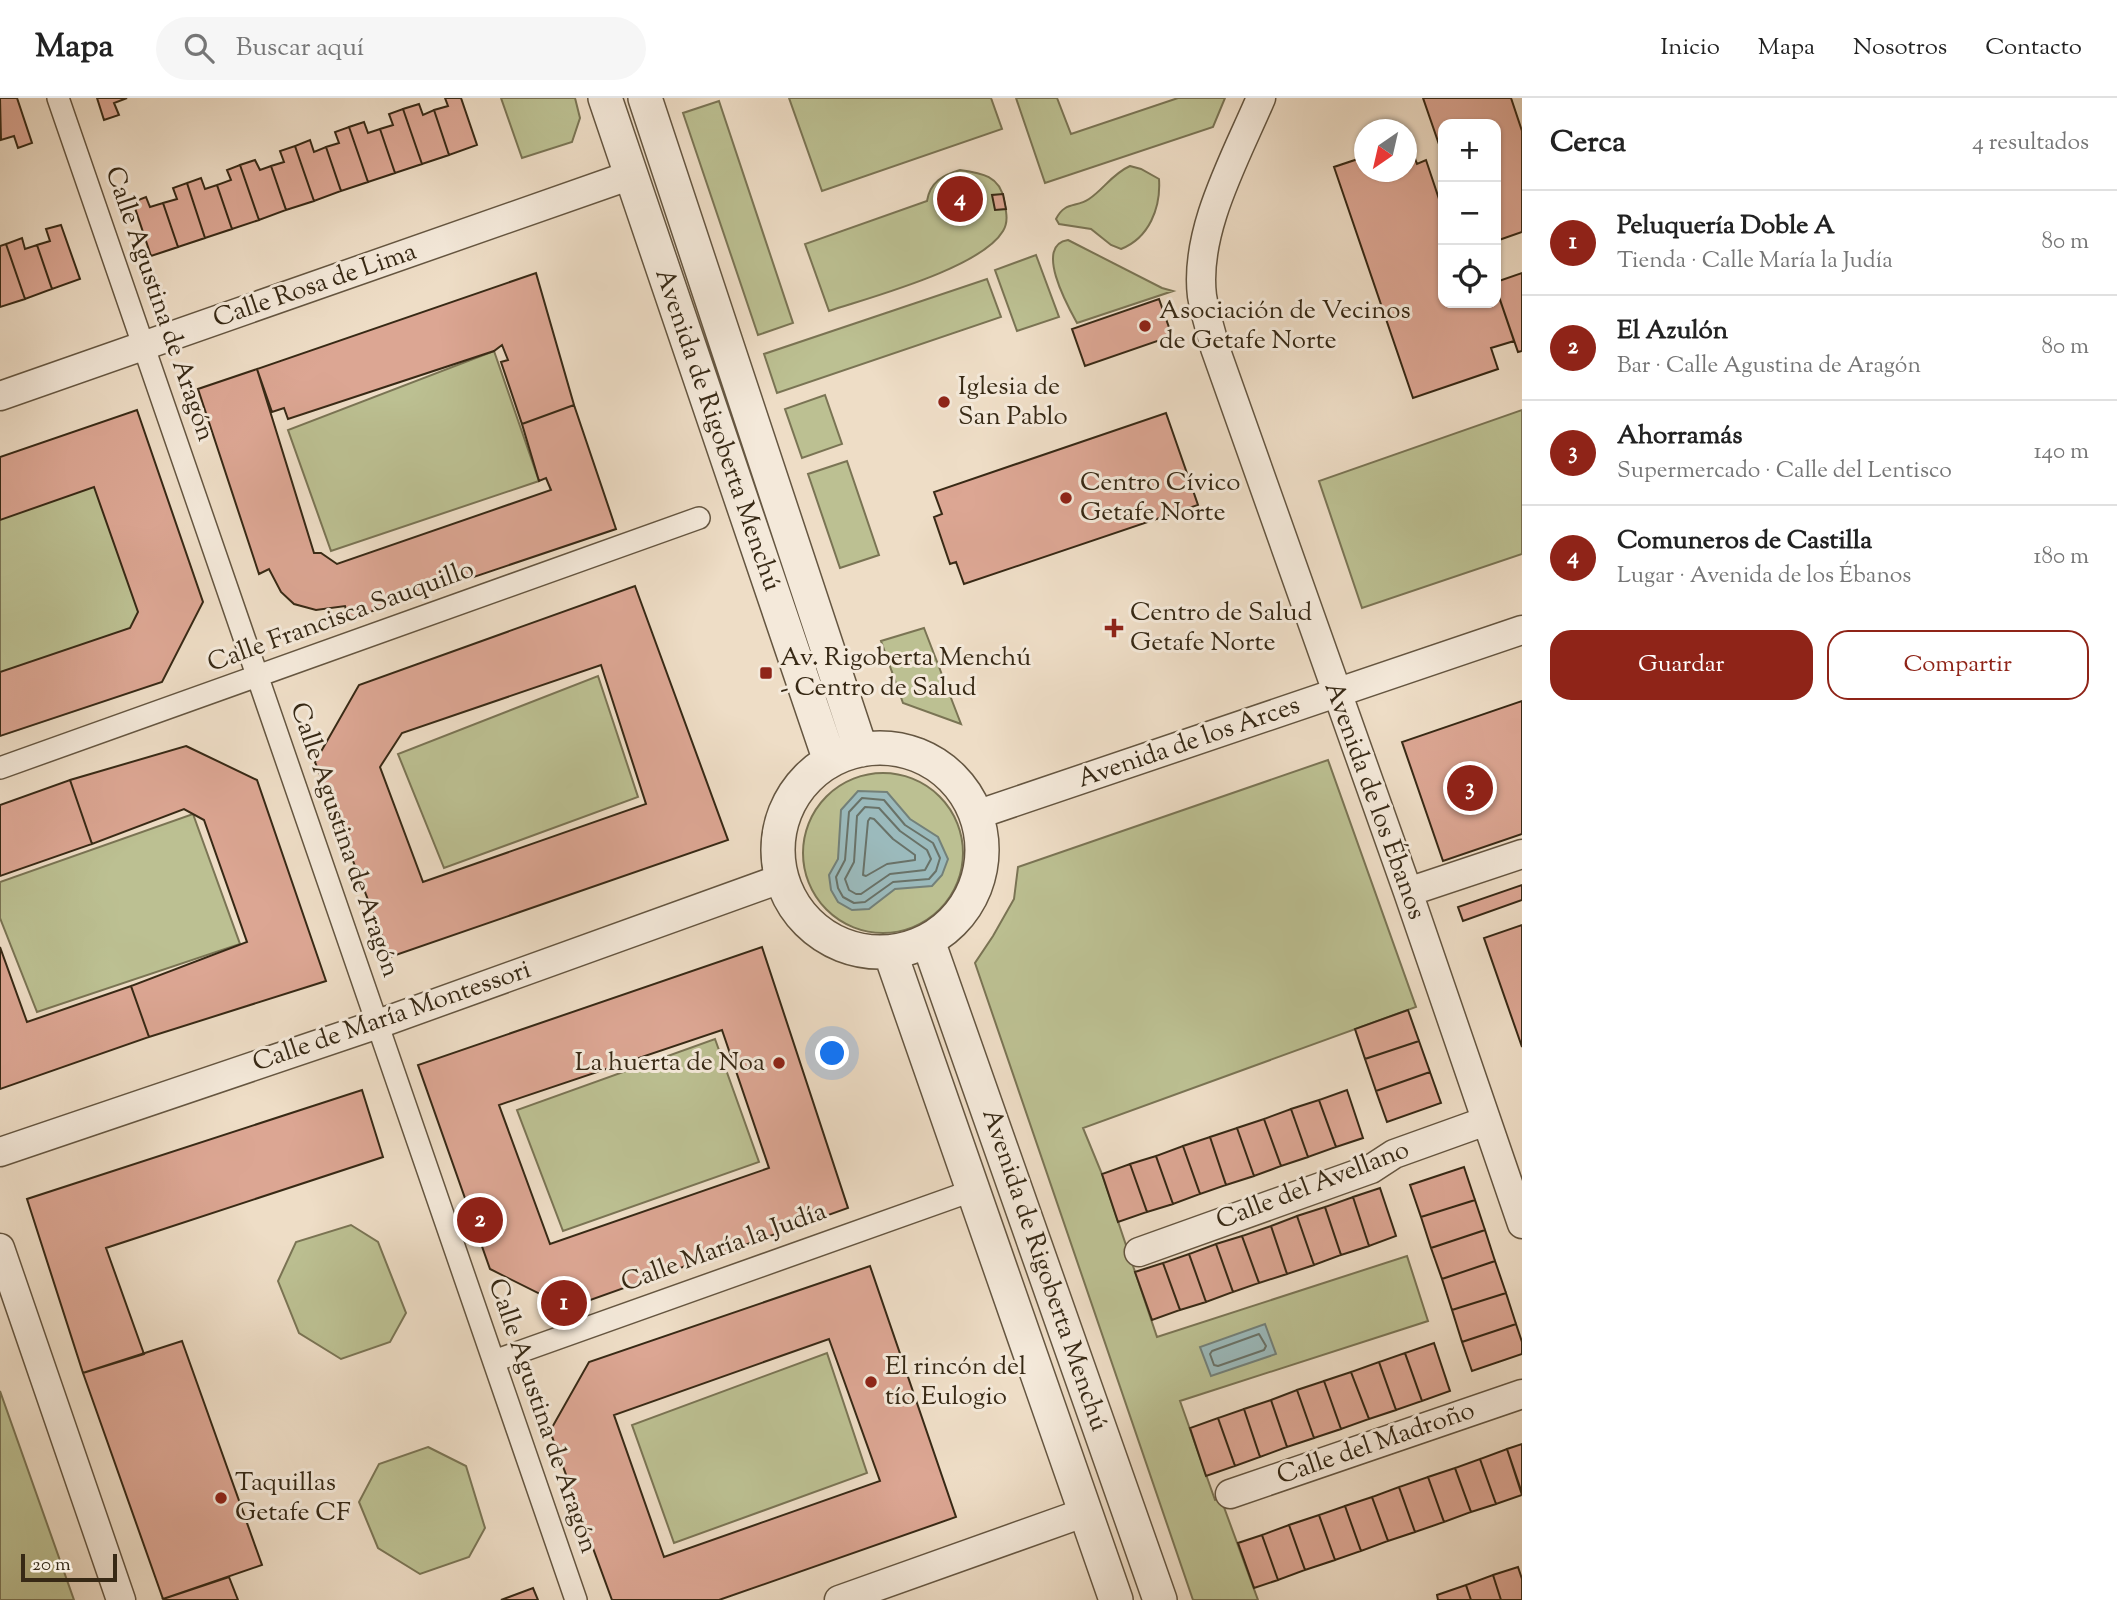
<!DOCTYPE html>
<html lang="es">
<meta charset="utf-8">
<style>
:root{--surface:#fff;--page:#f6f6f6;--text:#222;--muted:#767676;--line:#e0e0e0;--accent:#8f2418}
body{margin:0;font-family:"Sorts Mill Goudy",serif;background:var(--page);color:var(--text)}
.controls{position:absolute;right:21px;top:21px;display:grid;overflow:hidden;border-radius:14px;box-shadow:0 2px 5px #0004}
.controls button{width:63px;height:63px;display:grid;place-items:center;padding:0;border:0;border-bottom:2px solid var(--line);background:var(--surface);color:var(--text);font:35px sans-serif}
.compass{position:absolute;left:1354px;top:21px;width:63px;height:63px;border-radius:50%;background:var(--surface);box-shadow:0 2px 5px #0004;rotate:214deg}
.scale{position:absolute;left:21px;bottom:18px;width:96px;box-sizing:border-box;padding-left:7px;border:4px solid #372915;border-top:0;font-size:19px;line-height:24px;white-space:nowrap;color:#372915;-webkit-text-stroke:5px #f4e9da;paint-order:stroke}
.you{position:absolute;left:833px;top:956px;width:24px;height:24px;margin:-18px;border:5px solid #fff;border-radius:50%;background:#1a73e8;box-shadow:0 0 0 10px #1a73e833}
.badge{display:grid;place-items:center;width:46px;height:46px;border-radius:50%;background:var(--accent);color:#fff;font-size:23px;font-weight:700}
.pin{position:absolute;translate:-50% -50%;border:4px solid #fff;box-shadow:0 2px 7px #0006}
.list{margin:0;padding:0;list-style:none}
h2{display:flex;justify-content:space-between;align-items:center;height:91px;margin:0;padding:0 28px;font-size:30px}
h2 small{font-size:23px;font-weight:400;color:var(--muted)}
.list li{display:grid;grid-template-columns:46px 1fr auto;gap:21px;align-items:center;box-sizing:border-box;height:105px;padding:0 28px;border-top:2px solid var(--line)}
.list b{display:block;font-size:26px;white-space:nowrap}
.list p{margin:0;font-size:23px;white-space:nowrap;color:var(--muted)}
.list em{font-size:23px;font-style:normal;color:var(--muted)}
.actions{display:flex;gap:14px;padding:21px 28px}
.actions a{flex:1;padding:16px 0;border:2px solid var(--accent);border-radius:21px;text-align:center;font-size:24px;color:var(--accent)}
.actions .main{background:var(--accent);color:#fff}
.icon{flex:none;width:38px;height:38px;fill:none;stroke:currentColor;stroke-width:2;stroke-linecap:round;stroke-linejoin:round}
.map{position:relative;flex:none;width:1522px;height:1502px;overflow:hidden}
header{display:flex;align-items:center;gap:42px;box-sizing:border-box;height:98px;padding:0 35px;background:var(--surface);border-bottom:2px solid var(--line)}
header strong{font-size:33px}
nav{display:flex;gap:38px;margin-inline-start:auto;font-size:24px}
.search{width:490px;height:63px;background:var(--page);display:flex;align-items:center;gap:18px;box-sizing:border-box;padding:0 24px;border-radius:38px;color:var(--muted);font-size:26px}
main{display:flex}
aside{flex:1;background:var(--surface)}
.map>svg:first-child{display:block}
</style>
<header>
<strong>Mapa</strong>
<div class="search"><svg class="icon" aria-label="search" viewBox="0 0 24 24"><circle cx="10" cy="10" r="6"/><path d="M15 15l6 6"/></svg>Buscar aquí</div>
<nav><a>Inicio</a><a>Mapa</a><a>Nosotros</a><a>Contacto</a></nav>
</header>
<main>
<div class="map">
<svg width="1522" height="1502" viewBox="0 0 1522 1502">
<rect width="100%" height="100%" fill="#eeddc6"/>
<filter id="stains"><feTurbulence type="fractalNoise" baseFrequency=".00286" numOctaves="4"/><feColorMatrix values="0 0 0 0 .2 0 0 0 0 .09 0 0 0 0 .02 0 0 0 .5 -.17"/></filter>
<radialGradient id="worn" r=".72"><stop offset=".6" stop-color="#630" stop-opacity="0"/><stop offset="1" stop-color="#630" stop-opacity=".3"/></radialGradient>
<!-- green -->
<path fill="#bcc092" stroke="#7a7454" stroke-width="2" d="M501 0H575L580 20 572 44 522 60Z
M789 0H991L1002 31 822 93Z
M1016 0H1057L1071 36 1178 0H1225L1213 29 1045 85Z
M719 3 793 225 758 237 683 15Z
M1130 68 1141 71 1159 81C1161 110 1149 140 1121 151L1111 147 1091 131 1059 126 1056 121C1065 103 1076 110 1089 101 1104 91 1112 76 1130 68Z
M960 72C982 75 1000 78 1004 102 1006 113 1009 123 1003 133 981 170 871 199 829 213L805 146 927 103C930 84 943 77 960 72Z
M1068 142 1162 190 1173 193 1077 225C1067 207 1034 147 1068 142Z
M1036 157 1059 219 1017 233 995 172Z
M987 181 1001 219 777 295 764 256Z
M494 253 539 383 331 453 288 332Z
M825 297 842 346 802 360 785 311Z
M1522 312V456L1362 510 1319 383Z
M847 363 879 457 840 470 808 376Z
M104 383 153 524 0 575V421Z
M924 530 961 626 903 605 881 543Z
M598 578 638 699 444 770 398 656Z
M1328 662 1416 909 1083 1030 1102 1076 1157 1239 1407 1158 1428 1223 1180 1303 1215 1402 1221 1401 1258 1502H1193L975 865 993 838 1014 801 1018 769Z
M803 755a80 80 0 1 1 160 0a80 80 0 1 1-160 0Z
M193 716 240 846 37 914 0 820V784Z
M715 941 759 1064 563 1133 517 1012Z
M351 1127 378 1144 406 1215 390 1244 341 1261 299 1235 278 1183 296 1144Z
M827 1255 867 1375 674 1445 632 1327Z
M0 1293 74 1502H0Z
M428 1349 466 1368 485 1430 469 1459 420 1476 378 1450 359 1404 379 1366Z"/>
<!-- water -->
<path fill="#9bbabc" stroke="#738079" stroke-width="2" d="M858 693 887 694 910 721 938 739 948 761 942 777 932 788 895 791 869 811 852 812 838 804 831 792 829 777 838 761 841 712Z
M1265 1226 1276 1256 1211 1278 1200 1249Z"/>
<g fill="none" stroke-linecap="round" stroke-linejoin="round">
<!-- shore -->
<path stroke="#697268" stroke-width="2" d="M862 700 884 702 905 727 933 745 940 760 936 773 929 781 893 784 865 804 854 805 843 799 838 790 836 779 845 762 849 714Z
M865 709 879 710 900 733 927 752 931 761 925 772 890 776 861 796H856L849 792 845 781 854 764 857 718Z
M870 720 874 721 893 741 915 757V762L887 766 866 778 863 777 868 723Z
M1259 1236 1266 1248 1264 1252 1218 1268 1214 1267 1210 1256 1212 1253Z"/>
</g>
<!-- building -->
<path fill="#dca693" stroke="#372915" stroke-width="2" fill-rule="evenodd" d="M0 0H17L32 45 18 50 14 38 1 42Z
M97 0H127L114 5 119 17 104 22Z
M445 0H461L477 47 449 57 434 12 448 8Z
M1423 0H1511L1522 33V134L1496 143V26H1443V58Z
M419 6 423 17 434 12 449 57 422 66 403 11Z
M403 11 422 66 395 75 380 31 393 27 389 16Z
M364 24 368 35 380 31 395 75 368 84 349 29Z
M349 29 368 84 341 93 326 49 339 45 335 34Z
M310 42 314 54 326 49 341 93 314 103 295 48Z
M1409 44 1417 66 1426 62 1443 113V205H1496V197L1498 196 1514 243 1491 250 1498 271 1413 300 1334 69 1364 59V74H1406V45Z
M295 48 314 103 286 112 271 68 284 64 280 53Z
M255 62 260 72 271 68 286 112 259 122 240 67Z
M240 67 259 122 232 131 217 87 231 82 227 72Z
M201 80 205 91 217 87 232 131 205 140 187 85Z
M187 85 205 140 178 149 163 105 177 101 173 90Z
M1003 96 1006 111 995 112 992 97Z
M146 99 150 109 163 105 178 149 151 158 133 104Z
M61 127 80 181 52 191 37 147 50 143 46 131Z
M22 140 25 151 37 147 52 191 25 201 6 146Z
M6 146 25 201 0 209V148Z
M536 175 574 307 522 326 501 264 508 262 502 247 494 253 288 321 284 310 272 314 257 271Z
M1522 175V253L1518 254 1496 190V184Z
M1159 201 1172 238 1085 268 1072 231Z
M257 271 314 455H321L337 466 551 392 546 380 539 383 522 326 574 307 616 431 349 521 345 508 316 512 294 506 281 494 269 471 259 476 198 291Z
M137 312 203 504 162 584 0 638V574L130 530 138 514 94 389 0 422V359Z
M1166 315 1198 407 964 486 956 464 950 466 934 419 942 416 934 394Z
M635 488 728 742 390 859 315 664 359 587ZM601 567 646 706 423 784 380 669 402 635Z
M1522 603V736L1443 763 1402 644Z
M186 648 257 682 326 883 149 939 131 888 247 844 204 722 184 711 92 746 70 682Z
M70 682 92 746 0 778V707Z
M1522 787V802L1463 823 1458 809Z
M1522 827V949L1484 840Z
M0 849 27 924 131 888 149 939 0 991Z
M762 849 848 1110 568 1210 490 1171 418 967ZM722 932 769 1070 550 1146 499 1007Z
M1408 912 1419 943 1365 961 1355 931Z
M1419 943 1430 974 1376 993 1365 961Z
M1430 974 1441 1005 1387 1024 1376 993Z
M362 992 383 1059 106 1150 144 1256 83 1275 27 1101Z
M1347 992 1363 1040 1336 1049 1319 1002Z
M1319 1002 1336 1049 1308 1059 1291 1011Z
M1291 1011 1308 1059 1281 1068 1264 1021Z
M1264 1021 1281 1068 1254 1078 1237 1030Z
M1237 1030 1254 1078 1226 1087 1210 1039Z
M1210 1039 1226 1087 1200 1096 1183 1048Z
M1183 1048 1200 1096 1173 1106 1156 1058Z
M1156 1058 1173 1106 1147 1114 1130 1066Z
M1130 1066 1147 1114 1118 1124 1102 1076Z
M1464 1069 1475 1102 1421 1119 1410 1087Z
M1380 1090 1396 1138 1369 1148 1353 1099Z
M1353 1099 1369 1148 1341 1157 1325 1109Z
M1475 1102 1485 1132 1431 1150 1421 1119Z
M1325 1109 1341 1157 1314 1167 1297 1118Z
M1297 1118 1314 1167 1287 1176 1271 1128Z
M1271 1128 1287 1176 1259 1185 1242 1138Z
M1485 1132 1495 1163 1442 1181 1431 1150Z
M1242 1138 1259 1185 1233 1194 1216 1146Z
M1216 1146 1233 1194 1206 1204 1189 1156Z
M1189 1156 1206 1204 1180 1212 1163 1165Z
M1495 1163 1506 1195 1452 1212 1442 1181Z
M1163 1165 1180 1212 1152 1222 1135 1174Z
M870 1168 956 1419 719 1502H612L550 1333 589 1264ZM829 1241 880 1383 664 1459 614 1317Z
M1506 1195 1516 1226 1462 1244 1452 1212Z
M1516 1226 1522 1244V1256L1472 1273 1462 1244Z
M182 1243 262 1467 163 1501 83 1275Z
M1434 1245 1450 1293 1422 1303 1405 1255Z
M1405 1255 1422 1303 1396 1312 1379 1264Z
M1379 1264 1396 1312 1369 1321 1351 1274Z
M1351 1274 1369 1321 1341 1331 1324 1283Z
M1324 1283 1341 1331 1314 1340 1297 1292Z
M1297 1292 1314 1340 1287 1349 1271 1302Z
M1271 1302 1287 1349 1260 1359 1244 1311Z
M1244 1311 1260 1359 1235 1368 1218 1320Z
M1218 1320 1235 1368 1206 1378 1190 1330Z
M1522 1346V1395L1507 1351Z
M1507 1351 1522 1397 1496 1406 1480 1361Z
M1480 1361 1496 1406 1471 1414 1455 1370Z
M1455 1370 1471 1414 1444 1424 1428 1379Z
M1428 1379 1444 1424 1415 1434 1399 1389Z
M1399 1389 1415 1434 1388 1443 1372 1399Z
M1372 1399 1388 1443 1361 1453 1345 1408Z
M1345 1408 1361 1453 1335 1462 1319 1417Z
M1319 1417 1335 1462 1305 1472 1289 1427Z
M1289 1427 1305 1472 1278 1482 1262 1437Z
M1262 1437 1278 1482 1254 1490 1238 1445Z
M1518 1469 1522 1481V1502H1501L1493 1477Z
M1493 1477 1501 1502H1471L1466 1487Z
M229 1479 238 1502H164L163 1501Z
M1466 1487 1471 1502H1438L1437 1497Z
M533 1490 538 1502H501Z"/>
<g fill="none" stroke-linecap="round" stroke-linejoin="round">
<!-- pedestrian casing -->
<g stroke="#655641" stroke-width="24">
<path id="pedestrian" d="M58 0 576 1502
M0 670 699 420
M494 1263 974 1092"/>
</g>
<!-- minor casing -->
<g stroke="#655641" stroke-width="31">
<path id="minor" d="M1261 0C1236 59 1194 133 1202 198 1205 216 1211 233 1215 250L1408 794 1522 1126
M0 298 631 77
M976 717 1522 532
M1408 794 1522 756
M0 1054 378 926 783 780
M0 1150 121 1502
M1139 1154 1371 1071 1394 1056 1486 1023
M1230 1396 1522 1296
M839 1502 1086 1414"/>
</g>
<!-- tertiary casing -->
<g stroke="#655641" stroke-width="36">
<path id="tertiary" d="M605 0 830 663
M645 0 861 652
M778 752a102 102 0 1 1 204 0a102 102 0 1 1-204 0Z
M928 843 1160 1502
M890 854 1116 1502"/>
</g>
<!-- pedestrian -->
<use href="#pedestrian" stroke="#f4e9da" stroke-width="21"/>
<!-- minor -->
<use href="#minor" stroke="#f4e9da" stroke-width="28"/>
<!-- tertiary -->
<use href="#tertiary" stroke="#f4e9da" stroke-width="33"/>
</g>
<!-- markers -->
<g fill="#8f2418" stroke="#f4e9da" stroke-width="2.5">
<circle cx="1145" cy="228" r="7"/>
<circle cx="944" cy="304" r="7"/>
<circle cx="1066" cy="400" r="7"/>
<path d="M1110.5 519.5h7v7h7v7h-7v7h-7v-7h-7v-7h7z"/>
<rect x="759" y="568" width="14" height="14" rx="3.5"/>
<circle cx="779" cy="965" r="7"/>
<circle cx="871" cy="1284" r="7"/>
<circle cx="221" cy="1400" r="7"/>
</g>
<g text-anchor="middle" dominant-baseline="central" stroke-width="6" stroke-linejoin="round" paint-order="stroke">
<!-- street labels -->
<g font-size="26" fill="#372915" stroke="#f4e9da">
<text transform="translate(315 188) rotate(-19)">Calle Rosa de Lima</text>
<text transform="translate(159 206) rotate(71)">Calle Agustina de Aragón</text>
<text transform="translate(717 332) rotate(71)">Avenida de Rigoberta Menchú</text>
<text transform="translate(341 519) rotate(-20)">Calle Francisca Sauquillo</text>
<text transform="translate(1189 645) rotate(-19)">Avenida de los Arces</text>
<text transform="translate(1374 703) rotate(70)">Avenida de los Ébanos</text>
<text transform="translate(344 742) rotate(71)">Calle Agustina de Aragón</text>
<text transform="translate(392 919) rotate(-19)">Calle de María Montessori</text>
<text transform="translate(1313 1088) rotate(-21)">Calle del Avellano</text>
<text transform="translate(724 1150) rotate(-20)">Calle María la Judía</text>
<text transform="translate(1044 1172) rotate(71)">Avenida de Rigoberta Menchú</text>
<text transform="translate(542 1318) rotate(71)">Calle Agustina de Aragón</text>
<text transform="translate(1376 1346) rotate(-19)">Calle del Madroño</text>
</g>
<!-- poi labels -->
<g font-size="26" fill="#372915" stroke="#f4e9da" text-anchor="start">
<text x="1159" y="213">Asociación de Vecinos<tspan x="1159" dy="30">de Getafe Norte</tspan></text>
<text x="958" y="289">Iglesia de<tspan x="958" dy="30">San Pablo</tspan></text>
<text x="1080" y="385">Centro Cívico<tspan x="1080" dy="30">Getafe Norte</tspan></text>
<text x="1130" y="515">Centro de Salud<tspan x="1130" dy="30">Getafe Norte</tspan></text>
<text x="780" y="560">Av. Rigoberta Menchú<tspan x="780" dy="30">- Centro de Salud</tspan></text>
<text x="765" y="965" text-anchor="end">La huerta de Noa</text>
<text x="885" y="1269">El rincón del<tspan x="885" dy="30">tío Eulogio</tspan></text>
<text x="235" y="1385">Taquillas<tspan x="235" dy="30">Getafe CF</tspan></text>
</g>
</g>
<rect width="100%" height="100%" filter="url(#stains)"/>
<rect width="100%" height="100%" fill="url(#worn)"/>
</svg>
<div class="controls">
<button>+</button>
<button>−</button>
<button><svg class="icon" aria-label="locate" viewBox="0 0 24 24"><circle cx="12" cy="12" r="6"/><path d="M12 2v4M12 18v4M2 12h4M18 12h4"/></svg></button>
</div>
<svg class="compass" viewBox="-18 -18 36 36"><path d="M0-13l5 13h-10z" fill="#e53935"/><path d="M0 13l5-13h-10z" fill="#767676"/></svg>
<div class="scale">20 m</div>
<div class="you"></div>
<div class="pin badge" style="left:564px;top:1205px">1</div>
<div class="pin badge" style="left:480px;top:1122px">2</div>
<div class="pin badge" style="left:1470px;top:690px">3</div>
<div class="pin badge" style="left:960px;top:101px">4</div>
</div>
<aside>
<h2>Cerca<small>4 resultados</small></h2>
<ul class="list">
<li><span class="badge">1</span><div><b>Peluquería Doble A</b><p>Tienda · Calle María la Judía</p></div><em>80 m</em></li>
<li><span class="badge">2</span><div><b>El Azulón</b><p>Bar · Calle Agustina de Aragón</p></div><em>80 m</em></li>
<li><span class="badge">3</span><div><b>Ahorramás</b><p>Supermercado · Calle del Lentisco</p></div><em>140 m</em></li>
<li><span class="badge">4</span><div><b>Comuneros de Castilla</b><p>Lugar · Avenida de los Ébanos</p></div><em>180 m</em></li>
</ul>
<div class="actions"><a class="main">Guardar</a><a>Compartir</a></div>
</aside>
</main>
